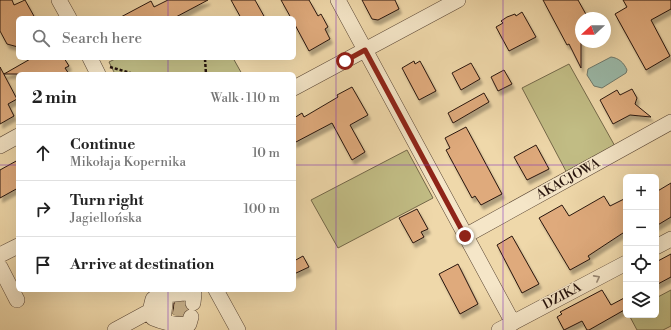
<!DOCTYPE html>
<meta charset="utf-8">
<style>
:root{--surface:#fff;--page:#f6f6f6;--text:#222;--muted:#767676;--line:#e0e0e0}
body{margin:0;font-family:"Libre Bodoni",serif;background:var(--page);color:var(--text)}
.controls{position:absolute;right:12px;bottom:12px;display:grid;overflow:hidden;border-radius:6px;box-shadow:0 4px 16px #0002}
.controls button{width:36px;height:36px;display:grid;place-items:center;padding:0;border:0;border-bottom:1px solid var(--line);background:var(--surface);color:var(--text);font:20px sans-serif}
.compass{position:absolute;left:575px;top:12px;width:36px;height:36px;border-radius:50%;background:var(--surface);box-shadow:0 4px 16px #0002;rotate:249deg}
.stop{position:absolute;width:12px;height:12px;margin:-9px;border:3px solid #8f2418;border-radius:50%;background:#fff}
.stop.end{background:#8f2418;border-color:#fff;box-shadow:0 1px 4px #0008}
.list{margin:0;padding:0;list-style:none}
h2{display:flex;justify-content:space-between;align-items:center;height:52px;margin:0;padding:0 16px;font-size:17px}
h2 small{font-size:13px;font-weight:400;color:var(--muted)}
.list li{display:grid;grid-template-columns:26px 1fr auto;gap:12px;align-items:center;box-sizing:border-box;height:56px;padding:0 16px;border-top:1px solid var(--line)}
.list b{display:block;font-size:15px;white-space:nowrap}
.list p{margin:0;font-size:13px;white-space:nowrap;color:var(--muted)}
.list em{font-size:13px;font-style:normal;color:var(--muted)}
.icon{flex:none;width:22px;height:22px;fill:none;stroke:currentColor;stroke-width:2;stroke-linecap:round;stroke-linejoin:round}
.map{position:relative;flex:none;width:671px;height:330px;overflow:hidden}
.search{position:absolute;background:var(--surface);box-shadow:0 4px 16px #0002;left:16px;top:16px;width:280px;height:44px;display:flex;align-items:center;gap:10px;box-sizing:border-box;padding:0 14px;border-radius:6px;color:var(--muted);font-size:15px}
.panel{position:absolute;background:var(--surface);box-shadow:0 4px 16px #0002;left:16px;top:72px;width:280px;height:220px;border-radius:6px}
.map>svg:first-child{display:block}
</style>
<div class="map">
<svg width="671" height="330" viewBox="0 0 671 330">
<defs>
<filter id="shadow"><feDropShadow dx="2.5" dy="4.5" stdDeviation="1" flood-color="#0004"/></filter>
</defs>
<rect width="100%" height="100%" fill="#efd8aa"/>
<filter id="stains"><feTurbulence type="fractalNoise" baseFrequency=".005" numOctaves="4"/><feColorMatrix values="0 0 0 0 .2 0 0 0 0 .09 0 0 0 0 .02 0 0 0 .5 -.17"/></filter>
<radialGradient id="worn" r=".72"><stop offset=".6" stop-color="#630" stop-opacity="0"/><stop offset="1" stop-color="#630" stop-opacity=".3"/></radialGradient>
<!-- green -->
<path fill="#c1bc84" stroke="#746849" d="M117 58H233L242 74H115L109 62Z
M569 64 616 148 568 175 522 88Z
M407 150 433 198 338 248 311 200Z
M671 290V326L663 330H637L629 315H656V298Z"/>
<!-- water -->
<path fill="#9abaaa" stroke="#6c786c" d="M611 57C619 58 624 63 627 70L626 73 602 88 594 86 587 75 588 69Z"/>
<!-- building -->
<path fill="#dfaa7b" stroke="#28150e" filter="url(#shadow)" d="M0 0H12L14 5 25 0 35 18H18V47L7 44 0 31Z
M168 0H208L174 18H119L151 1 154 7Z
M231 0H255L265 18H241Z
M281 0H309L318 16 321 14 328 27 325 29 330 39 309 51 294 23V18H291Z
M362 0H395L399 9 378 20 372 19Z
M543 0H578L588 18H581V68L569 44 567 45Z
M623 0H671V9L651 20 670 56 646 70 615 14 627 7Z
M522 12 536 37 509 51 496 27 503 23 501 21 507 17 515 14 516 16Z
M32 58H64L69 66 65 68 69 74H4Z
M414 61 415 64 420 61 436 91 419 100 402 68Z
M471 63 480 79 461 90 452 73Z
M0 67 17 99 8 104 14 116 0 124Z
M504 70 512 84 498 91 491 77Z
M352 87 368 115 350 125 365 152 352 160 332 123 294 143V118L302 113 304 117 338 97 337 95Z
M632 89 637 98 635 104 651 117 630 115 613 124 600 100 617 90 620 95Z
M484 93 489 102 453 123 448 113Z
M466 127 502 194 481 205 475 196 472 198 446 150 450 148 445 138Z
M536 145 549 169 527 180 514 157Z
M18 160V188L0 198V170Z
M671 183V217L656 226V192Z
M604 196 610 206 626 198V231L588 256 590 259 570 270 539 218 562 205 569 216Z
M417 209 428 229 421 232 424 237 413 243 399 218Z
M512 236 539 284 522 293 497 245Z
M671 254V277L656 285V262Z
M303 256 309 267 294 274V261Z
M458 264 478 304 460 314 439 274Z
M602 290 611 305 626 297V309L589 330H587L582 321 564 330 557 317 562 314 560 312Z
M184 302 187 309 182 315 173 314 174 303Z"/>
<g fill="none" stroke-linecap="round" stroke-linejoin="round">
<!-- minor-tunnel -->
<path stroke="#c7b18b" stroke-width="15" stroke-dasharray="15 8" stroke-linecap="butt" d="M180 316 183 301"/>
<!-- minor casing -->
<g stroke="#5a4635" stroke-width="16">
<path id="minor" d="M59 0 69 18
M338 0 513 323
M90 58 98 74
M294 88 458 0
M0 146 18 136
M465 236 671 122
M656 247 671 239
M0 255 18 246
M0 267 17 300
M167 290 153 299 150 311 153 318C163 322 178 326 189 324L191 317
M216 290 238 330
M163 321 166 295 184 293 194 294 193 303
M115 330 150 311
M499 330 626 263"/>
</g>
<!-- path -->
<path stroke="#28150e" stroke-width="2.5" stroke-dasharray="3 2" stroke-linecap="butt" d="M205 59 206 74
M110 67 134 74"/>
<!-- minor -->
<use href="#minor" stroke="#f5e6c8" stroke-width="15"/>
</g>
<!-- one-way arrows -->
<defs><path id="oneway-chevron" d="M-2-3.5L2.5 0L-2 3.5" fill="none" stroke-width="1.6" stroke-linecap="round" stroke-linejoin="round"/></defs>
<use stroke="#998874" href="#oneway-chevron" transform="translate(597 278) rotate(-28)"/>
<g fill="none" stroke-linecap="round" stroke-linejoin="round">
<!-- route -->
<path stroke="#8f2418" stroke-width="5" d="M345 61 365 50 465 236"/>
</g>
<!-- grid -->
<path fill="none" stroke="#7b2cbf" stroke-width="1" stroke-opacity="0.55" d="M168 0V18M336 0V330M503 0V330M168 58V74M0 165H18M294 165H671M168 290V330"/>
<g text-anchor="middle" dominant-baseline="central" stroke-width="3" stroke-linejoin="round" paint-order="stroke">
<!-- street labels -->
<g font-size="13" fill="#28150e" stroke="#f5e6c8">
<text transform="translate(568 179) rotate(-29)">AKACJOWA</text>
<text transform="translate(562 296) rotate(-28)">DZIKA</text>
</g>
</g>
<rect width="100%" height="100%" filter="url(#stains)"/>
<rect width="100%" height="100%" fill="url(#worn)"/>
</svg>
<div class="controls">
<button>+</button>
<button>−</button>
<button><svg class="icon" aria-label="locate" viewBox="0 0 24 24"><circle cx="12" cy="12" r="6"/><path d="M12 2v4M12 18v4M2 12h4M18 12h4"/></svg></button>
<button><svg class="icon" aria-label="layers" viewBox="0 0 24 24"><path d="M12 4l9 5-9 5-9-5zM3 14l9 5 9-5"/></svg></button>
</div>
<svg class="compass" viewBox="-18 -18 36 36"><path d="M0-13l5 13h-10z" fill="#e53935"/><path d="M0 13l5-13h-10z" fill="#767676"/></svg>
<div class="stop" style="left:345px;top:61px"></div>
<div class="stop end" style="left:465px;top:236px"></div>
<div class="search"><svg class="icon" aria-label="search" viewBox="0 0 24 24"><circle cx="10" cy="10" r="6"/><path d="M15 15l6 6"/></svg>Search here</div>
<section class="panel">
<h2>2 min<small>Walk · 110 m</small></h2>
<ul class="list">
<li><svg class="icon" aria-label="ahead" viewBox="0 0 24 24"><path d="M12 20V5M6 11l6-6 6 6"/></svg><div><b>Continue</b><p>Mikołaja Kopernika</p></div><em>10 m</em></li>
<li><svg class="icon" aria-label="right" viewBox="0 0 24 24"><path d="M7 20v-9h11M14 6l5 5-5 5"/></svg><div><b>Turn right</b><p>Jagiellońska</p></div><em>100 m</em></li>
<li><svg class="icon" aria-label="arrive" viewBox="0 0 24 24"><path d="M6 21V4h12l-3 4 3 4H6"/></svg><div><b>Arrive at destination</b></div></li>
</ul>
</section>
</div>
